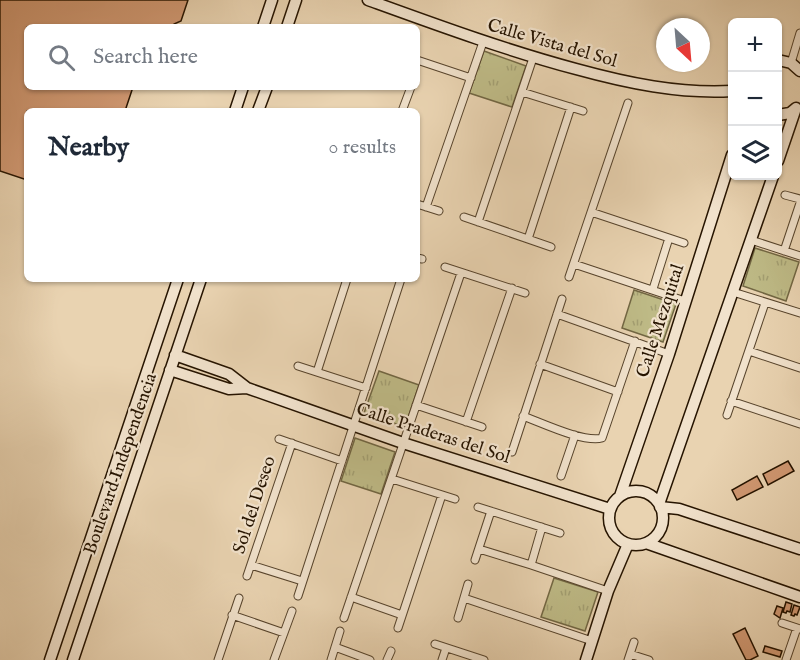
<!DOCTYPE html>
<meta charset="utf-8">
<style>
:root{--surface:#fff;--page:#f6f6f7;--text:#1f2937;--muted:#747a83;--line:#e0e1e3}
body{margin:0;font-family:"IM FELL English",serif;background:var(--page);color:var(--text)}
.controls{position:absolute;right:18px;top:18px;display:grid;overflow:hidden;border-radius:9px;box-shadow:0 2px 4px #0004}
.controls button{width:54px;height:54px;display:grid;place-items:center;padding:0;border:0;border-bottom:2px solid var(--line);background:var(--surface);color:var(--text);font:30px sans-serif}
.compass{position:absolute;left:656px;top:18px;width:54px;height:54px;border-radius:50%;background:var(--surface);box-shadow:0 2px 4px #0004;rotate:154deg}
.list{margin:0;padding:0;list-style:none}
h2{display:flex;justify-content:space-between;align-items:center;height:78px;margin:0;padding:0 24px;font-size:26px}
h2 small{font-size:20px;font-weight:400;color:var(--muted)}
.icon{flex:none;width:33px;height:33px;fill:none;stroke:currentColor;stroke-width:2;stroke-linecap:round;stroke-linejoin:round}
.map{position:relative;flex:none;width:800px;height:660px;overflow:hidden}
.search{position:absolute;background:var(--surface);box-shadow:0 2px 4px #0004;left:24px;top:24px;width:396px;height:66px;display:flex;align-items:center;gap:15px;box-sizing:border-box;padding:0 21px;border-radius:9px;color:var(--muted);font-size:22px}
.panel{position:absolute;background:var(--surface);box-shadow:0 2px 4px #0004;left:24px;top:108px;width:396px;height:174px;border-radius:9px}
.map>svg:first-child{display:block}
</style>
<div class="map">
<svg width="800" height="660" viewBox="0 0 800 660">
<defs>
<pattern id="grass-tufts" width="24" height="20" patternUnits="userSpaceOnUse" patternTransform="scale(1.5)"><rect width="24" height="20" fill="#beba86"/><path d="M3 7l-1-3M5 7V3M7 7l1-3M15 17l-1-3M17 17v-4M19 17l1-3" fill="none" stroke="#a39f72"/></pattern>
</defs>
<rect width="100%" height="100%" fill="#e9d3b1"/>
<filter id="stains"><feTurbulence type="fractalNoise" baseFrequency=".00333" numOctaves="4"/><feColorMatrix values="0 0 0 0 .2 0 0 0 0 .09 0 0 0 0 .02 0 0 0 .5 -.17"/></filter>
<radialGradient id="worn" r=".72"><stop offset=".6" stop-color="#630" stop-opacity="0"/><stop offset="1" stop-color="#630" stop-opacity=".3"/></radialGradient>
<!-- grass -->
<path fill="url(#grass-tufts)" stroke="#726743" stroke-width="1.5" d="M484 51 526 66 512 107 469 93Z
M755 248 799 262 786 301 743 286Z
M634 290 676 304 663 342 622 328Z
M379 371 419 385 405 427 364 413Z
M355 438 395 452 381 494 341 481Z
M554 578 598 592 585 631 541 617Z"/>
<!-- building -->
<path fill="#d19973" stroke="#261400" stroke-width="1.5" d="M0 0H188L181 21 174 24 173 27H27V87H133L125 111H27V180L0 171Z
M788 461 794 471 768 485 763 474Z
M757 476 763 487 737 500 732 490Z
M786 602 792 604 790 612 787 611 786 613 783 612Z
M794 605 800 607 797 615 795 614 794 616 791 615Z
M777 606 783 608 780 618 774 614Z
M745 628 758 656 750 660H746L733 634Z
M765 646 782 651 780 657 763 652Z"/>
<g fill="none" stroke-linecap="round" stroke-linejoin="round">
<!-- street casing -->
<g stroke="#57442c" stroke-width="9">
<path id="street" d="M417 60 471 78
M791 63 800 33
M522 92 583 111
M402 111 411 87
M785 195 800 199
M417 204 439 211
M426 207 483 42
M591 212 684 243
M464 217 551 247
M478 222 533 58
M528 239 571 107
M751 240 800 256
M784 251 800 203
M417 258 422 259
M574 264 685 301
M445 267 525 293
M569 277 628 103
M653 289 669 238
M733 292 800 313
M557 314 669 354
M749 351 800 368
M540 364 618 392
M298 366 366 388
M317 372 347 279
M731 401 800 424
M416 405 482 427
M727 415 765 303
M523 416C542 423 584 443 602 438L635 341
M466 422 512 288
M279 439 342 461
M512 452 562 299
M561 476 575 435
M392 479 455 499
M478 507 560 533
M479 549 531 565 608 591
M475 560 491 511
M251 565 302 581
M531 565 542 527
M247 576 292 443
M298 596 401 279
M351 597 402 615
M464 598 592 641
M232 615 284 633
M344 618 461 273
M458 618 468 584
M782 623 800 629
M398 628 442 495
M435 644 484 660
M335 647 370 660
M630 654 649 660
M218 660 239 598
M274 660 292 611
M331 660 340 631
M387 660 391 651
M442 660 446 648
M628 660 634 642
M786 660 797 628"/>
</g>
<!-- secondary casing -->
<g stroke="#261400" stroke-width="13">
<path id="secondary" d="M368 0C437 25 505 50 576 69 627 83 679 94 732 91
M263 27 272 0
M287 27 296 0
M778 60 791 63 800 71
M235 111 243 87
M258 111 267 87
M778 115 790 113 796 108
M778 161 796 108
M175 355 229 374 247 388 403 443 610 509
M170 370 229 389 247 388
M609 518a27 27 0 1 1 54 0a27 27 0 1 1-54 0Z
M620 496 669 354 732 155
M659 504 773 176
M660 507 679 509 800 549
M646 543 800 597
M50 660 178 279
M73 660 201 279
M586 660 608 591 628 544"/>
</g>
<!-- street -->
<use href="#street" stroke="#f1e2cc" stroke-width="7"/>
<!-- secondary -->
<use href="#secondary" stroke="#f1e2cc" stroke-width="10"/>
</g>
<g text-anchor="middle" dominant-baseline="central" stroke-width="4.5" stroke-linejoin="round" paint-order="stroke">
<!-- street labels -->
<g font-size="18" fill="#261400" stroke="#f1e2cc">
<text transform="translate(552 44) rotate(16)">Calle Vista del Sol</text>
<text transform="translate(661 321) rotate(-72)">Calle Mezquital</text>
<text transform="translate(433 434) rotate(18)">Calle Praderas del Sol</text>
<text transform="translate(121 464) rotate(-71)">Boulevard Independencia</text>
<text transform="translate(255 505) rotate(-72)">Sol del Deseo</text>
</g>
</g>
<rect width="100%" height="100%" filter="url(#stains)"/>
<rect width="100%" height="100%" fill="url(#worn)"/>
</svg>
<div class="controls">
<button>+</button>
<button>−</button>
<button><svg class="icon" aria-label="layers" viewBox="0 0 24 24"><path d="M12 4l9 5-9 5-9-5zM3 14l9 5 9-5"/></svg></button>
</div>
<svg class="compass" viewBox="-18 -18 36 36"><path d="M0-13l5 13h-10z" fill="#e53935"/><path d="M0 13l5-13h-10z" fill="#747a83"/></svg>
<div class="search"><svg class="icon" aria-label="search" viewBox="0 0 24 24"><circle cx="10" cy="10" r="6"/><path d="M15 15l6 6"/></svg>Search here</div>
<section class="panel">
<h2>Nearby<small>0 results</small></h2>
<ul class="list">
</ul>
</section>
</div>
